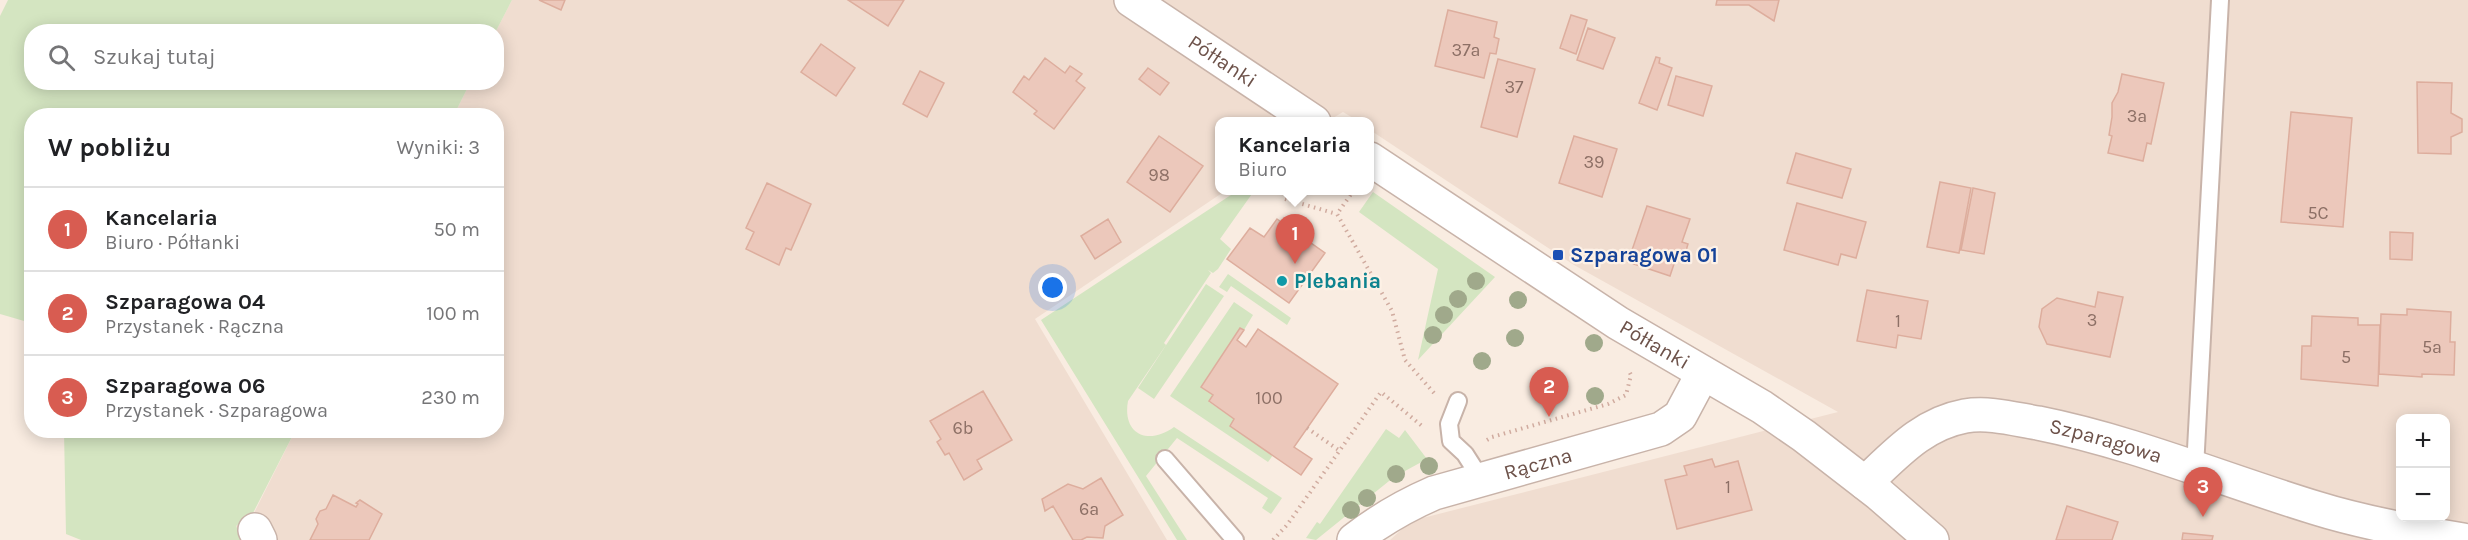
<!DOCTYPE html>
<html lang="pl">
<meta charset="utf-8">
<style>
:root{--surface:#fff;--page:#f2f2f2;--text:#202124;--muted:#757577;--line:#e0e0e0;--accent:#d85c51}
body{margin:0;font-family:Karla,sans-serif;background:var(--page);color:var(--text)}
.controls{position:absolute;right:18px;bottom:18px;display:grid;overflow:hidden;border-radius:12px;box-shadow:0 3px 15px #0003}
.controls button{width:54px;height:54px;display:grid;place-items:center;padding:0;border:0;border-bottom:2px solid var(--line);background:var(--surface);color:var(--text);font:30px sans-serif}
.you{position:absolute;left:1053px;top:288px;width:21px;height:21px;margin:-15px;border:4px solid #fff;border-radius:50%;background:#1a73e8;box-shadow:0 0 0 9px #1a73e833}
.badge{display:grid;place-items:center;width:39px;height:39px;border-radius:50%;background:var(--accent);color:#fff;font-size:20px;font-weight:700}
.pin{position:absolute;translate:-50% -50px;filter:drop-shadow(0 2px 3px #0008)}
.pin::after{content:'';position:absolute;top:32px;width:21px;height:18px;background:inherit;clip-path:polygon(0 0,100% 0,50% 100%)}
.popup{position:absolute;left:1215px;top:117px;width:159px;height:78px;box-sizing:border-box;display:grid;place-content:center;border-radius:12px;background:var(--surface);filter:drop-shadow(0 2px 4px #0005);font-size:20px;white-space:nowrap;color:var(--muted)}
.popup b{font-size:22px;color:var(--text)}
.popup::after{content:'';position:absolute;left:50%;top:100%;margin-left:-12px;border:12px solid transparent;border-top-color:var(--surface)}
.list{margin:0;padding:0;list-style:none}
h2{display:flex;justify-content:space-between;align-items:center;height:78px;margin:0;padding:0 24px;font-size:26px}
h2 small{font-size:20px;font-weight:400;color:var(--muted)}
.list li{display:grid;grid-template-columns:39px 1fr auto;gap:18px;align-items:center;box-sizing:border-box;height:84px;padding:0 24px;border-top:2px solid var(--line)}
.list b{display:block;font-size:22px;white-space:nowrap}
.list p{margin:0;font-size:20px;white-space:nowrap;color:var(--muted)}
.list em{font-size:20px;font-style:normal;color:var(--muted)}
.icon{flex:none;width:33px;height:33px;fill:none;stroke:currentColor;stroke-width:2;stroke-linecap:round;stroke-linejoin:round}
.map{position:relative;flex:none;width:2468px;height:540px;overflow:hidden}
.search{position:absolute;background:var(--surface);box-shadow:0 3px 15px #0003;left:24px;top:24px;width:480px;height:66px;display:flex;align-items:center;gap:15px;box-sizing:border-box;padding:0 21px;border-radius:24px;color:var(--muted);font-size:22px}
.panel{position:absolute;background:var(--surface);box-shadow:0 3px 15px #0003;left:24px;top:108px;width:480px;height:330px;border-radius:24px}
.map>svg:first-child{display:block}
</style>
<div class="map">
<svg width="2468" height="540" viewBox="0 0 2468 540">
<rect width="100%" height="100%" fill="#f9ece1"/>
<!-- residential -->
<path fill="#f0ddd0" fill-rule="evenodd" d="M512 0H2468V540H1390L1411 521 1838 412 1574 265 1370 130V122L1358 121 1343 112 1328 121 1220 122V190L1225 191 1035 319 1167 540H243L236 526 254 513 295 431 496 430V116L454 115 470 83 496 82V31ZM2400 418H2446V518H2400Z"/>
<!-- green -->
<path fill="#d4e5c1" d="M8 0H512L496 31 32 32V82L470 83 454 115 32 116 31 323 0 314V16Z
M1237 191H1254L1220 239 1231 249 1218 269 1213 273 1208 270 1211 273 1164 343 1166 345 1128 401C1122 434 1148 446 1174 427L1282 498 1271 514 1262 508 1268 498 1177 438 1146 476 1187 540H1177L1041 320Z
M1373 192 1495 277 1418 360 1438 269 1359 212Z
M1228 274 1291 318 1287 325 1231 286 1227 292 1219 287Z
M1206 284 1224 296 1154 399 1138 388Z
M1234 302 1253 315 1244 330 1240 328 1201 387 1213 395 1209 402 1234 419 1273 455 1268 462 1170 396Z
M1386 429 1399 438 1405 430 1427 459 1394 477 1316 540 1306 538 1317 522 1320 524Z
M64 431H295L253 513 236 526 243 540H81L66 534Z"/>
<!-- building -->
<path fill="#ecc8bb" stroke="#ddad9d" stroke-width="1.5" d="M539 0H565L561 10Z
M848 0H904L888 26Z
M1717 0H1779L1774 21 1749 5H1716Z
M1448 10 1497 22 1494 37 1499 39 1496 54 1490 53 1484 78 1435 66Z
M1571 15 1587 20 1576 54 1560 48Z
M1588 28 1615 38 1603 69 1577 60Z
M821 44 855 68 836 96 801 72Z
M1656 57 1660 58 1659 63 1672 68 1657 110 1639 103Z
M1045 58 1065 73 1070 66 1082 74 1076 81 1085 88 1054 129 1034 114 1037 111 1013 92 1024 76 1029 80Z
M1498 59 1535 69 1517 137 1481 127Z
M1148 68 1169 83 1160 95 1139 79Z
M920 71 944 83 927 117 903 104Z
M2122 74 2164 83 2151 144 2147 143 2143 161 2108 153 2112 136 2109 135 2112 117V103L2118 92Z
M1676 76 1712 86 1703 116 1668 105Z
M2417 82 2452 83 2451 113 2462 119V132L2451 137V154L2418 153Z
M2291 112 2352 118 2343 227 2281 222Z
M1159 136 1203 166 1170 212 1127 182Z
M1574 136 1617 149 1602 197 1559 183Z
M1796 153 1851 169 1842 198 1787 183Z
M1940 182 1971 188 1959 253 1927 247Z
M767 183 811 204 791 250 786 248 779 265 746 249 754 232 746 228Z
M1973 188 1995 193 1984 254 1961 250Z
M1797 203 1866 222 1856 258 1841 254 1838 265 1784 250Z
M1647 206 1690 219 1682 242 1688 244 1685 254 1678 252 1670 276 1628 262Z
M1108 219 1121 242 1095 259 1081 236Z
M1277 219 1325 253 1289 303 1227 259 1250 228 1264 237Z
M2390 232 2413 233 2412 260 2390 259Z
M1867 290 1928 301 1921 339 1898 335 1896 348 1857 341Z
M2098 292 2123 297 2110 357 2047 344 2039 327 2042 309 2057 298 2095 307Z
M2407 309 2451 312 2450 342H2455L2454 375 2422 374V377L2379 374 2381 314 2407 315Z
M2312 316 2358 318V325H2380L2378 386 2301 379 2302 346H2311Z
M1240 328 1244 330 1237 340 1246 347 1258 329 1338 384 1294 447 1312 459 1301 475 1230 426 1234 419 1209 401 1213 395 1201 387Z
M983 391 1012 440 977 460 982 469 964 480 949 453 945 455 937 442 941 439 930 421Z
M1712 459 1715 467 1738 461 1752 510 1677 529 1665 480 1687 475 1684 466Z
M1101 478 1123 515 1105 526 1103 538 1087 537 1081 540H1073L1053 506 1045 511 1042 499 1068 484 1083 489Z
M333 495 356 507 358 504 356 503 360 500 382 514 369 540H310L318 524 316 519 320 511 326 509Z
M2067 506 2118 522 2112 540H2056Z
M2183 533 2213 536 2212 540H2182Z"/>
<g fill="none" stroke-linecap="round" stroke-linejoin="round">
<!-- service casing -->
<g stroke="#c8b3a9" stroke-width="20">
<path id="service" d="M1458 401 1449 424 1451 441 1465 454 1481 479
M1165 459 1235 540
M2195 468 2220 0"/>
</g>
<!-- minor casing -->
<g stroke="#c8b3a9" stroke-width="36">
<g id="minor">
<path id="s1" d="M1865 483C1896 454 1922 424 1965 416 1989 412 2014 419 2038 423 2133 442 2224 480 2316 508 2364 523 2414 532 2463 540"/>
<path d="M255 530 260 540"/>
<path id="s2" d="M1354 540C1380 520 1404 506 1434 493L1661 429 1680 416 1703 373"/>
</g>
</g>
<!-- tertiary casing -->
<g stroke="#c8b3a9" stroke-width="36">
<g id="tertiary">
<path id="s3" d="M1131 0 1314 122"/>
<path id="s4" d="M1370 159 1618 323 1762 407 1804 436 1879 494 1932 540"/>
</g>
</g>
<!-- path -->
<path stroke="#d0ab9f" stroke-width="4" stroke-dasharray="1.5 4.5" stroke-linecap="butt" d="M1354 190 1337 214 1392 311 1405 360 1434 393
M1285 199 1337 214
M1307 428 1340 451
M1487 440 1492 437 1608 404 1626 395 1631 375 1629 371
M1273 540 1287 525 1381 392 1422 426"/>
<!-- service -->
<use href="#service" stroke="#fff" stroke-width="16"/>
<!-- minor -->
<use href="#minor" stroke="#fff" stroke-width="33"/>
<!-- tertiary -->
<use href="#tertiary" stroke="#fff" stroke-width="33"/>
</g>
<!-- trees -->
<g fill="#a0a98b">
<circle cx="1476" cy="281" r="9"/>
<circle cx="1458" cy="299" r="9"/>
<circle cx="1518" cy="300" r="9"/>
<circle cx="1444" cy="315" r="9"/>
<circle cx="1433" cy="335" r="9"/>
<circle cx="1515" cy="338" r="9"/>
<circle cx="1594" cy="343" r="9"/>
<circle cx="1482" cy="361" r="9"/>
<circle cx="1595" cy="396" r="9"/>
<circle cx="1429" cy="466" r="9"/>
<circle cx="1396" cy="474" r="9"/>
<circle cx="1367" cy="498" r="9"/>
<circle cx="1351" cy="510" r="9"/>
</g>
<!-- markers -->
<rect fill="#1a4fb4" stroke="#fdf1e6" stroke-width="2" x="1552" y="249" width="12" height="12" rx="3"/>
<circle fill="#0f9aa8" stroke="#fdf1e6" stroke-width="2" cx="1282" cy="281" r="6"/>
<g text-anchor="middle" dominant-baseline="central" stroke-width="4.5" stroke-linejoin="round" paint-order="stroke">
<!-- number labels -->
<g font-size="18" fill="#8d7066">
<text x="1466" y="50">37a</text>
<text x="1514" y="87">37</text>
<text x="2137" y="116">3a</text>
<text x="1594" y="162">39</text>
<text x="1159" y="175">98</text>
<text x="2318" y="213">5C</text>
<text x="2092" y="320">3</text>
<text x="1898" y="321">1</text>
<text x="2432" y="347">5a</text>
<text x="2346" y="357">5</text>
<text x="1269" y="398">100</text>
<text x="963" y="428">6b</text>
<text x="1728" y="487">1</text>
<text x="1089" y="509">6a</text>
</g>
<!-- street labels -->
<g font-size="21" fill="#6d524a" stroke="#fdf1e6">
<text stroke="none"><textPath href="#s3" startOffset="110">Półłanki</textPath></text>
<text stroke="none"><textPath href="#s4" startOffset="340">Półłanki</textPath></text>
<text stroke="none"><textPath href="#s1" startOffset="266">Szparagowa</textPath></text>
<text stroke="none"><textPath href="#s2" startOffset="201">Rączna</textPath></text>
</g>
<!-- transit labels -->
<g font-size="21" font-weight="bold" fill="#164399" stroke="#fdf1e6" text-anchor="start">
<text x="1570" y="255">Szparagowa 01</text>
</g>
<!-- culture labels -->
<g font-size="21" font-weight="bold" fill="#0d838f" stroke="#fdf1e6" text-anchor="start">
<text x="1294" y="281">Plebania</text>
</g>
</g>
</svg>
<div class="controls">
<button>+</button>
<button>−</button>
</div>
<div class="you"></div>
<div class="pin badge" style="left:1295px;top:264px">1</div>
<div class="popup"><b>Kancelaria</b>Biuro</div>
<div class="pin badge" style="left:1549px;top:417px">2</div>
<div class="pin badge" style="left:2203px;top:517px">3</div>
<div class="search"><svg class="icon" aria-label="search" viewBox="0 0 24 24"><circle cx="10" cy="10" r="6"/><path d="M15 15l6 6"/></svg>Szukaj tutaj</div>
<section class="panel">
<h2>W pobliżu<small>Wyniki: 3</small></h2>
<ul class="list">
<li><span class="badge">1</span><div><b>Kancelaria</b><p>Biuro · Półłanki</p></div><em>50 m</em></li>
<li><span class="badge">2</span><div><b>Szparagowa 04</b><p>Przystanek · Rączna</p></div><em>100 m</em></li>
<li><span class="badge">3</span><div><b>Szparagowa 06</b><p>Przystanek · Szparagowa</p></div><em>230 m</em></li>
</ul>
</section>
</div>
